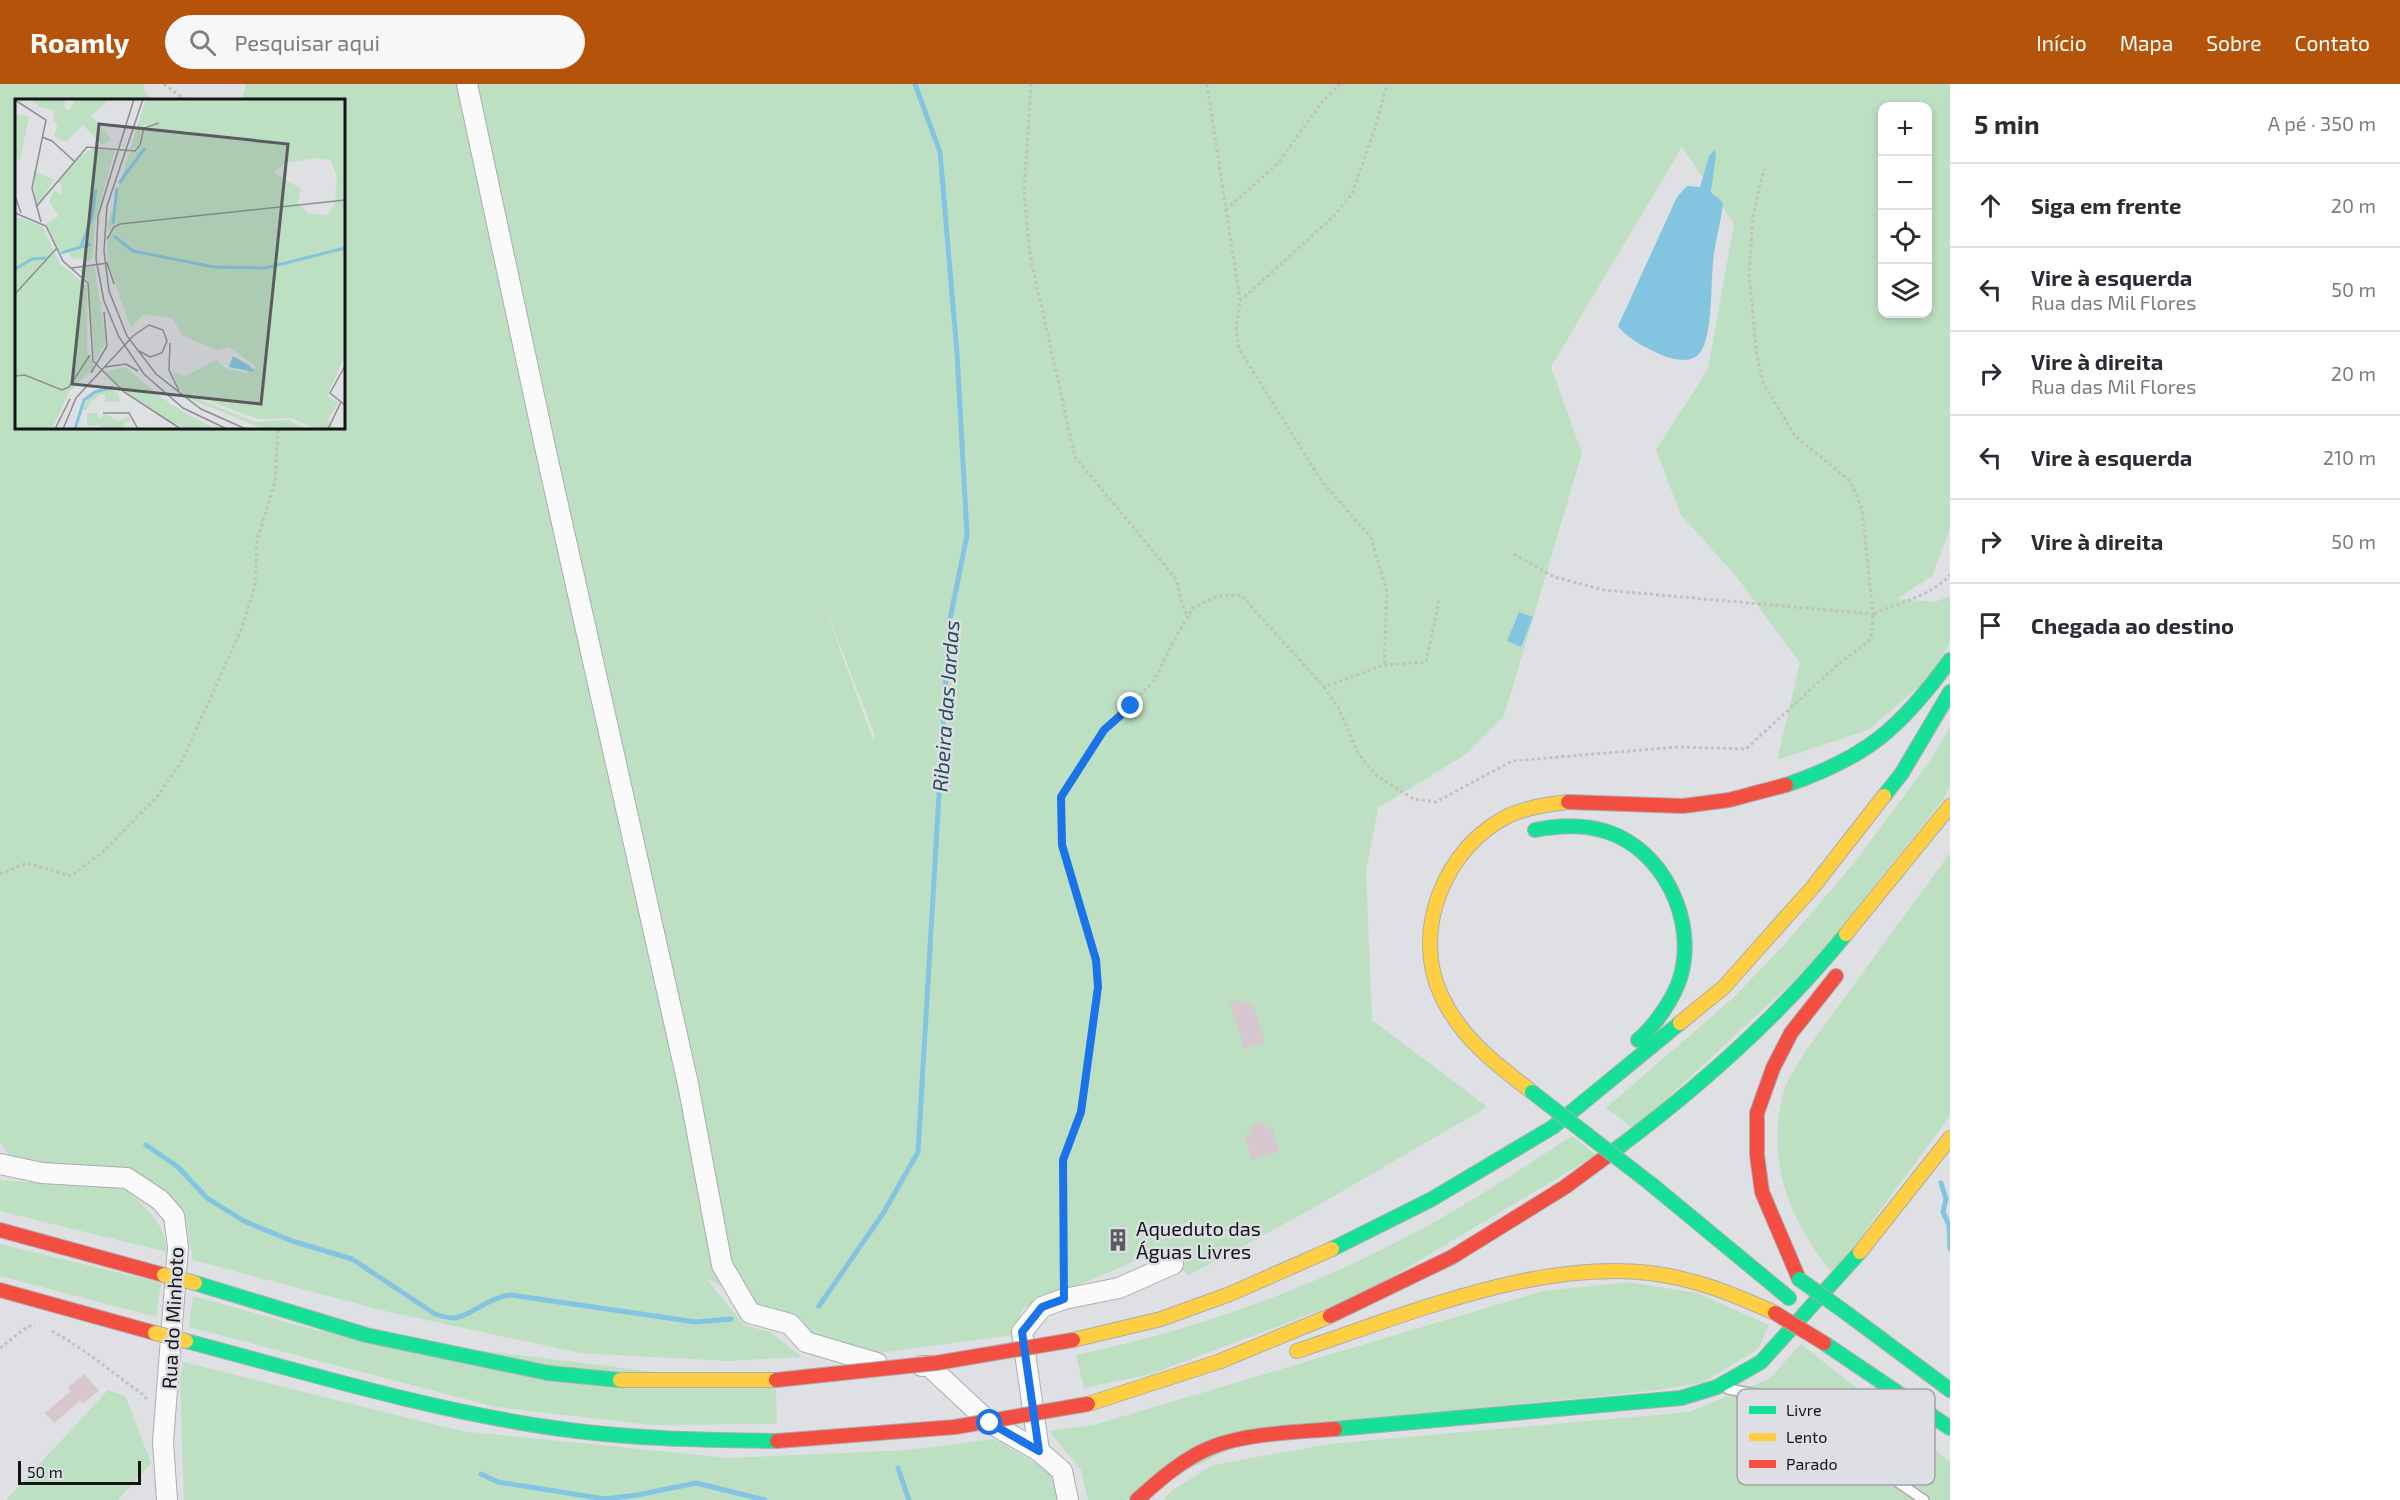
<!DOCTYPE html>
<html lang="pt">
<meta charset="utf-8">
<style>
:root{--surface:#fff;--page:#f7f7f7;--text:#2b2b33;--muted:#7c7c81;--line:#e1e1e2;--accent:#b45309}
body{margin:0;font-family:"Exo 2",sans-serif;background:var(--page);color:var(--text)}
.controls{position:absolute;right:18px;top:18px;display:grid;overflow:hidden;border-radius:12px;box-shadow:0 3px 9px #0003}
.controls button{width:54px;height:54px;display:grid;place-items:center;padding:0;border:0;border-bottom:2px solid var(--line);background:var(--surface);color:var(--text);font:30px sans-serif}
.scale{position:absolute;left:18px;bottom:15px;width:123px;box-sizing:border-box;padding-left:6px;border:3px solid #131416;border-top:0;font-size:16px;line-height:21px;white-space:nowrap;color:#131416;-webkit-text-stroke:4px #dddfe5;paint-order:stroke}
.stop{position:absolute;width:18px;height:18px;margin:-14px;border:4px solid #1a73e8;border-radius:50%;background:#fff}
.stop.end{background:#1a73e8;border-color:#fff;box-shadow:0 2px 6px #0008}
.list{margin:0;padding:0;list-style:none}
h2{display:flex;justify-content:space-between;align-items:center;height:78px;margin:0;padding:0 24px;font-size:26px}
h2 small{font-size:20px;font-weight:400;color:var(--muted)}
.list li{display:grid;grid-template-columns:39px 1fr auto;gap:18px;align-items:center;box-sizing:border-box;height:84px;padding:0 24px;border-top:2px solid var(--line)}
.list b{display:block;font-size:22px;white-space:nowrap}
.list p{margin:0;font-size:20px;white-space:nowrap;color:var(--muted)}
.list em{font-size:20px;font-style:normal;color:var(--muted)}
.icon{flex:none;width:33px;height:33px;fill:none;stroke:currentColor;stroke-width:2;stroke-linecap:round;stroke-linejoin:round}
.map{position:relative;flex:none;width:1950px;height:1416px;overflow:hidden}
header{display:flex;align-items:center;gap:36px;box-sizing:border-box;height:84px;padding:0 30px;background:var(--accent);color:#fff}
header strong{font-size:28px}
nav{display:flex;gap:33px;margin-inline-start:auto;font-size:21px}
.search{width:420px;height:54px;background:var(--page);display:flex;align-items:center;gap:15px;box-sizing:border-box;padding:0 21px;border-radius:33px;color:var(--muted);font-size:22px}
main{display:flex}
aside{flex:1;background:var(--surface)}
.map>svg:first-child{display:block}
</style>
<header>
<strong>Roamly</strong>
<div class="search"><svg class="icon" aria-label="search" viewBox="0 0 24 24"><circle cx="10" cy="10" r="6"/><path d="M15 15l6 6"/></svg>Pesquisar aqui</div>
<nav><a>Início</a><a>Mapa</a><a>Sobre</a><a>Contato</a></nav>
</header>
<main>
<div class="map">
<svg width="1950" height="1416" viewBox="0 0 1950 1416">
<rect width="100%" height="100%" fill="#dfe0e3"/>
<!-- green -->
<path fill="#bddfc2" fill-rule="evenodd" d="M0 0H143L146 9 153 16H16V344H344V16H242L246 0H1950V445L1932 492 1897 515 1935 518 1950 512V559L1926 597 1868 646 1777 676 1800 579 1736 492 1681 431 1656 366 1708 285 1734 140 1682 63 1551 283 1582 369 1504 632 1466 670 1378 724 1366 788 1372 936 1487 1023 1310 1126 1189 1191 1157 1168 1023 1224 1013 1251 870 1270 812 1252 706 1194 744 1241 770 1248 802 1273 728 1277 580 1269 385 1227 193 1176 184 1127 155 1100 140 1090 33 1081 9 1073 0 1057ZM1882 22H1928V230H1882ZM818 505 874 649 873 657V656Z
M1950 643V704L1941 718 1812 880 1634 1045 1606 1024 1733 914 1784 861 1856 777 1934 671Z
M1950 769V1032L1833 1190C1789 1137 1764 1073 1785 1004 1789 992 1799 979 1805 968Z
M1572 1052 1596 1071 1361 1211 1151 1290 1084 1304 1076 1271C1199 1245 1319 1202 1429 1141 1478 1114 1525 1082 1572 1052Z
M0 1096 126 1105C146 1125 165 1138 167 1168L0 1127Z
M0 1160 161 1199 156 1233 0 1192Z
M1628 1198 1697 1209 1769 1241 1758 1265 1704 1298 1660 1306 1274 1344 1125 1416H1088L1081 1386 1049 1347 1094 1341 1543 1207Z
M193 1212 315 1246 776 1303 777 1340 652 1341 496 1323 189 1243Z
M1801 1260 1950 1378V1416H1163L1171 1407 1213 1381 1329 1360 1689 1328 1769 1295Z
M183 1278 461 1347 729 1374 910 1366 994 1355 1049 1387 1060 1416H184L180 1298Z
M108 1306 126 1313 151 1379 118 1416H6Z"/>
<!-- water -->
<path fill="#83c5e1" d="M1715 65 1716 71 1711 107C1713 113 1721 113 1723 120 1721 137 1716 154 1714 170 1710 193 1714 254 1699 270 1691 279 1674 276 1664 272 1650 266 1627 255 1618 242L1677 113 1687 102 1700 103 1709 72Z
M1519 528 1533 533 1521 563 1507 557Z"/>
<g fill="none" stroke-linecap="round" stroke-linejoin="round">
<!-- stream -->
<path stroke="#83c5e1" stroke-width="5" d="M146 1061 178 1083 207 1114 244 1137 292 1157 352 1175 435 1230C441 1232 448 1234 454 1234 472 1232 488 1213 511 1211L696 1238 731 1235
M1941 1099 1946 1115 1943 1128 1949 1141 1950 1165
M819 1222 884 1128 918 1068 949 540 967 451 957 269 940 68 915 0
M898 1384 909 1416
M481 1390 498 1398 605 1415 637 1411 696 1399 765 1416"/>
</g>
<!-- building -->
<path fill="#d7c7ce" d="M1239 916 1254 922 1265 959 1244 965 1230 918Z
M1263 1038 1265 1045 1272 1043 1279 1068 1252 1076 1244 1051 1252 1049 1250 1042Z
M84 1290 99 1307 82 1320 80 1317 54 1339 45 1329 71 1307 68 1303Z"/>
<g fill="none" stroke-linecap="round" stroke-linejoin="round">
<!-- lane casing -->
<g stroke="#acadb0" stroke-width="12">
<path id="lane" d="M1728 1305 1762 1311 1836 1356 1924 1416"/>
</g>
<!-- street casing -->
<g stroke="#acadb0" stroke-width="22">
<path id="street" d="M467 0 547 372 688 1000 722 1181 750 1229 790 1240 806 1258 877 1279
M0 1080 42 1089 127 1094 160 1116 174 1132 178 1163 163 1358 167 1416
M922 1282H929L990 1339 1039 1367 1062 1387 1068 1416
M1039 1367 1022 1248 1042 1223 1064 1215 1119 1204 1173 1180"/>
</g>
<!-- fast casing -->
<g stroke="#acadb0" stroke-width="16">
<path id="fast" d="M1786 701C1866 674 1901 644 1950 576
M1884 712 1902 689 1950 608
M1535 746C1559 741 1584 740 1608 748 1664 767 1696 836 1681 891 1675 913 1655 942 1638 956
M1611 1069C1697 1005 1779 933 1846 850
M1651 1100 1789 1214
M1332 1165 1432 1115 1553 1043 1680 939
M195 1199 366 1251 548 1289 620 1296
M1849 1231 1950 1306
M186 1257C308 1289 429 1326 554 1344 628 1355 703 1356 777 1357
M1824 1259 1950 1344
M1335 1345 1681 1314 1717 1303 1761 1278 1860 1168"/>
</g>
<!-- slow casing -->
<g stroke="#acadb0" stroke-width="16">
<path id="slow" d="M1846 850 1950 722
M1680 939 1724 903 1813 803 1884 712
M1532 1008C1496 980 1462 955 1442 913 1410 848 1445 762 1510 731 1529 723 1548 720 1568 718
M1860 1168 1950 1054
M1073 1256 1161 1235 1230 1210 1332 1165
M1297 1267C1403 1232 1537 1175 1650 1189 1697 1195 1733 1210 1775 1229
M620 1296H776
M1088 1320 1218 1278 1330 1232"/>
</g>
<!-- jam casing -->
<g stroke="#acadb0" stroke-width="16">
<path id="jam" d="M1568 718 1683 722 1729 716 1786 701
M0 1146 164 1191
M1799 1195 1762 1108 1757 1071V1029L1773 984 1791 949 1836 892
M0 1206 155 1249
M1330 1232 1452 1173 1565 1103 1611 1069
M1137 1416C1159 1396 1184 1374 1212 1363 1248 1349 1297 1348 1335 1345"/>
</g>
<!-- path -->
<path stroke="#c1c1c2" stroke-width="3" stroke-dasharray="3 3" stroke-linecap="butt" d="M164 0 185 16
M1031 0 1024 108 1030 171 1075 373 1176 495 1183 522 1188 533
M1207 0 1240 217 1236 244 1239 265 1321 396 1371 454 1387 508 1384 581
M1226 126 1278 79 1322 18 1340 0
M1240 217 1333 133 1352 110 1377 38 1387 0
M1514 470 1554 493 1604 506 1873 530 1862 425 1850 397 1795 352 1763 299 1757 272 1749 191 1753 132 1764 85
M1324 603 1339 625 1358 669 1377 692 1414 715 1436 718 1512 677 1679 663 1746 665 1836 582 1871 555 1873 530C1898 519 1931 512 1950 491
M0 790 27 779 71 792 104 767 157 713 183 675 243 541 255 501 257 456 275 398 278 344
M1064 1198 1063 1076 1081 1028 1098 902 1096 876 1062 761 1061 713 1104 646 1154 597 1173 558 1193 524 1217 512 1241 511 1324 603 1384 581 1426 578 1439 517
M52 1247C84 1264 115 1291 145 1312L147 1317
M0 1264 28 1242H35"/>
<!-- lane -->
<use href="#lane" stroke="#fafafb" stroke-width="9"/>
<!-- street -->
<use href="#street" stroke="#fafafb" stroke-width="20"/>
<!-- fast -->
<use href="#fast" stroke="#16e098" stroke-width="14"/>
<!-- slow -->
<use href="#slow" stroke="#ffcf43" stroke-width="14"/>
<!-- jam -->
<use href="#jam" stroke="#f24e42" stroke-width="14"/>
<!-- fast-bridge casing -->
<g stroke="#acadb0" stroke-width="16" stroke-linecap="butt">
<path id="fast-bridge" d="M1532 1008 1651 1100
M1799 1195 1849 1231"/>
</g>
<!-- slow-bridge casing -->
<g stroke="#acadb0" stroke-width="16" stroke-linecap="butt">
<path id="slow-bridge" d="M164 1191 195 1199
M155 1249 186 1257"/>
</g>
<!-- jam-bridge casing -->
<g stroke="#acadb0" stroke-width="16" stroke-linecap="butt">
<path id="jam-bridge" d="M1775 1229 1824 1259
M776 1296 936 1279 1073 1256
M777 1357 955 1343 1088 1320"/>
</g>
<!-- fast-bridge -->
<use href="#fast-bridge" stroke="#16e098" stroke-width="14"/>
<!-- slow-bridge -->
<use href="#slow-bridge" stroke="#ffcf43" stroke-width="14"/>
<!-- jam-bridge -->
<use href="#jam-bridge" stroke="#f24e42" stroke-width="14"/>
</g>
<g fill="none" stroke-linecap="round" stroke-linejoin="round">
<!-- route -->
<path stroke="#1a73e8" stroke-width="8" d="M990 1339 1039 1367 1022 1248 1042 1223 1064 1215 1063 1076 1081 1028 1098 903 1096 876 1062 761 1061 713 1104 646 1131 622"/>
</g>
<!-- icons -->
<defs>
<g id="building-bare" transform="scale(1.8)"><path d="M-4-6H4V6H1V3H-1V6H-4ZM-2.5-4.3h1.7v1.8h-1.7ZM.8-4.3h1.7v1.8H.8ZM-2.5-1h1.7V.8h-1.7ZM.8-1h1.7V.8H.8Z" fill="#5a5b5e" stroke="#dddfe5" stroke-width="2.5" paint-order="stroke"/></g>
</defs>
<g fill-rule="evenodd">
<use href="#building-bare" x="1118" y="1156"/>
</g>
<g text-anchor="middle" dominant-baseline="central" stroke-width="5" stroke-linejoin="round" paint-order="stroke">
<!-- poi labels -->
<g font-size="20" fill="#131416" stroke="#dddfe5" text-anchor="start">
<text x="1136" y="1144">Aqueduto das<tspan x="1136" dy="23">Águas Livres</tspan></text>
</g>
<!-- street labels -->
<g font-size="20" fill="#131416" stroke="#dddfe5">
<text transform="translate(172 1234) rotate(-87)">Rua do Minhoto</text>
</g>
<!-- water labels -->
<g font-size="21" font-style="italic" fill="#244d5e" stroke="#dddfe5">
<text transform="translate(945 622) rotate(-86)">Ribeira das Jardas</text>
</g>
</g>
<!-- overview -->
<g transform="translate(15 15)">
<rect width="330" height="330" fill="#dfe0e3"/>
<path d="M17 0H51L49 8 53 12 62 0H95L76 17 97 41 87 46 68 26 52 42H46L39 36 43 25 38 22 39 11 24 8ZM131 0H330V257L312 297 323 304 313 320 320 330H301L277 319 243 320 184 298 178 292V298L240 323 273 321 291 330H249L175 300 163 289 158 273 171 277 201 261 211 269 230 274 241 268 214 248 202 251 168 237 157 219 129 215 116 229 92 163V143L103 124 92 134 93 124 114 54 124 50 130 31 138 27 129 26 124 46 115 51ZM300 59 316 61 322 79 320 104 312 116 294 115 283 104 286 90 259 73 270 64ZM0 15 14 18 5 61 0 59ZM78 49 100 51 80 123 78 158 69 166V159L57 160 53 153 46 155 31 125 44 117 34 103 39 91 45 96 47 86 42 83 63 59ZM19 72 39 81 23 105 20 103ZM0 117 27 127 45 165 72 187V252L80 268 54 293 37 330H0ZM79 166 90 234V245L80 262 73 181 64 171ZM110 268 154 304 199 330H172L155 322 112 294 89 273ZM95 288 104 296V303H90V296L86 295 75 303 71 312 66 309 78 294ZM72 314H82L83 320 90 315 104 322 113 318 116 321 108 325 109 330H82L85 326 72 327Z" fill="#bddfc2" fill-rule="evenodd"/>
<path d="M218 257 235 267 240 273 214 268Z" fill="#83c5e1"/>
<path fill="none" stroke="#83c5e1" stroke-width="3" d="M104 84 130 49M98 125 102 89M99 137 118 152 199 168 251 169 330 149M66 147 77 118 81 90M46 154 76 145M0 170 17 160 31 159M60 330 69 301 80 293 99 288"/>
<path fill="none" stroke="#8d8e91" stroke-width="1.5" d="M119 0 83 117 81 160 89 202 104 238 129 275 168 309 212 330M128 0 92 107 89 152 94 192 112 237 141 275 186 310 231 330M0 1 31 21 17 89 26 123M27 38 37 42 59 62M0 97 6 114M21 108 72 48 120 52 125 46 129 29 144 24M0 114 31 127 48 162 73 184 78 262 109 293 166 330M92 140 99 128 105 125 330 101M57 169 92 164 99 185M0 195 42 149M155 244 154 271 164 292M330 267 315 294 330 306M90 268 111 265 123 272M76 274 92 247 89 213M0 277 10 276 47 291 54 288 75 256M88 314H114L123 330M40 330 55 300M48 330 61 299 118 237 134 226 148 231 152 242 147 254 135 258 124 252M313 330 326 303"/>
<path fill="#5a5b5e" fill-opacity="0.15" stroke="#5a5b5e" stroke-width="3" d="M84 25 273 45 246 305 57 285Z"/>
<rect width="330" height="330" fill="none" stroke="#131416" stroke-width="3"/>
</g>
<!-- legend -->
<rect x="1737" y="1305" width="198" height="96" rx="9" fill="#dddfe5" stroke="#a0a2a7" stroke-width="1.5"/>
<rect x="1749" y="1322" width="27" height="8" fill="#16e098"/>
<rect x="1749" y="1349" width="27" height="8" fill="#ffcf43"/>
<rect x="1749" y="1376" width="27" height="8" fill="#f24e42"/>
<g font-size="16" fill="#131416">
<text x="1786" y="1332">Livre</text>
<text x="1786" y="1359">Lento</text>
<text x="1786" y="1386">Parado</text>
</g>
</svg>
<div class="controls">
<button>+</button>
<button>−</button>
<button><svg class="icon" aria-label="locate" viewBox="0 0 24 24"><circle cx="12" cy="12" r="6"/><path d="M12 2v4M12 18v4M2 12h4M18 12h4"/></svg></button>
<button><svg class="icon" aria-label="layers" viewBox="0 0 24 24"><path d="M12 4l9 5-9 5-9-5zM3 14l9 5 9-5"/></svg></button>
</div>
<div class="scale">50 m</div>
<div class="stop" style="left:990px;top:1339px"></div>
<div class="stop end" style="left:1131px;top:622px"></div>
</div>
<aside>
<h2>5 min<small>A pé · 350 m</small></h2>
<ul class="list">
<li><svg class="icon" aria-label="ahead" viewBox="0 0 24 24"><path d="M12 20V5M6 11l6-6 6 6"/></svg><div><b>Siga em frente</b></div><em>20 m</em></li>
<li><svg class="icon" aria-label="left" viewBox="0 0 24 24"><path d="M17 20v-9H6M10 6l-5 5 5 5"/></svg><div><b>Vire à esquerda</b><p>Rua das Mil Flores</p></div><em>50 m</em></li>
<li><svg class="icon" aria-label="right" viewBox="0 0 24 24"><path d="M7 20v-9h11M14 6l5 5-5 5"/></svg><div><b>Vire à direita</b><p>Rua das Mil Flores</p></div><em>20 m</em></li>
<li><svg class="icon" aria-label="left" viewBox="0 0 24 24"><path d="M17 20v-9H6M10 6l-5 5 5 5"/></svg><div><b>Vire à esquerda</b></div><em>210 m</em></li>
<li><svg class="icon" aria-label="right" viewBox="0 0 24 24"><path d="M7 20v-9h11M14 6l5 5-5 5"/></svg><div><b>Vire à direita</b></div><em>50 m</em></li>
<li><svg class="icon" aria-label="arrive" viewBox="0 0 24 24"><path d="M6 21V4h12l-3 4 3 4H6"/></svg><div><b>Chegada ao destino</b></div></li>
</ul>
</aside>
</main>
